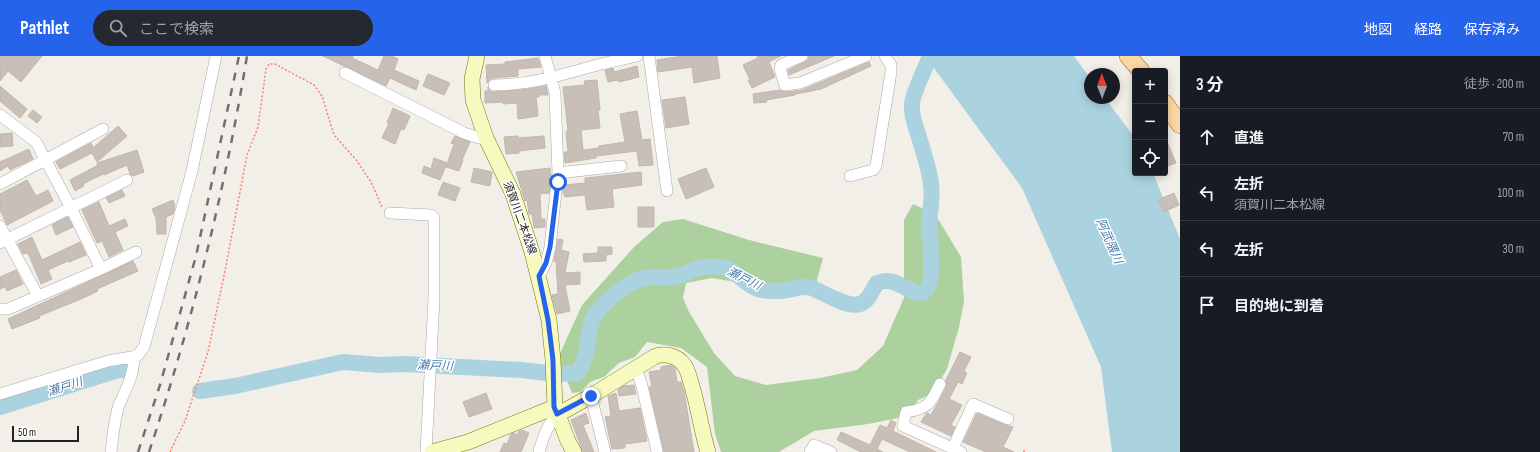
<!DOCTYPE html>
<html lang="ja">
<meta charset="utf-8">
<style>
:root{--surface:#171b24;--page:#242831;--text:#f1f3f6;--muted:#9ea1a6;--line:#363941;--accent:#2563eb}
body{margin:0;font-family:"Sofia Sans Condensed","Noto Sans JP",sans-serif;background:var(--page);color:var(--text)}
.controls{position:absolute;right:12px;top:12px;display:grid;overflow:hidden;border-radius:4px;box-shadow:0 2px 10px #0003}
.controls button{width:36px;height:36px;display:grid;place-items:center;padding:0;border:0;border-bottom:1px solid var(--line);background:var(--surface);color:var(--text);font:20px sans-serif}
.compass{position:absolute;left:1084px;top:12px;width:36px;height:36px;border-radius:50%;background:var(--surface);box-shadow:0 2px 10px #0003;rotate:359deg}
.scale{position:absolute;left:12px;bottom:10px;width:67px;box-sizing:border-box;padding-left:4px;border:2px solid #222;border-top:0;font-size:11px;line-height:14px;white-space:nowrap;color:#222;-webkit-text-stroke:3px #fff;paint-order:stroke}
.stop{position:absolute;width:12px;height:12px;margin:-9px;border:3px solid #2563eb;border-radius:50%;background:#fff}
.stop.end{background:#2563eb;border-color:#fff;box-shadow:0 1px 4px #0008}
.list{margin:0;padding:0;list-style:none}
h2{display:flex;justify-content:space-between;align-items:center;height:52px;margin:0;padding:0 16px;font-size:17px}
h2 small{font-size:13px;font-weight:400;color:var(--muted)}
.list li{display:grid;grid-template-columns:26px 1fr auto;gap:12px;align-items:center;box-sizing:border-box;height:56px;padding:0 16px;border-top:1px solid var(--line)}
.list b{display:block;font-size:15px;white-space:nowrap}
.list p{margin:0;font-size:13px;white-space:nowrap;color:var(--muted)}
.list em{font-size:13px;font-style:normal;color:var(--muted)}
.icon{flex:none;width:22px;height:22px;fill:none;stroke:currentColor;stroke-width:2;stroke-linecap:round;stroke-linejoin:round}
.map{position:relative;flex:none;width:1180px;height:396px;overflow:hidden}
header{display:flex;align-items:center;gap:24px;box-sizing:border-box;height:56px;padding:0 20px;background:var(--accent);color:#fff}
header strong{font-size:19px}
nav{display:flex;gap:22px;margin-inline-start:auto;font-size:14px}
.search{width:280px;height:36px;background:var(--page);display:flex;align-items:center;gap:10px;box-sizing:border-box;padding:0 14px;border-radius:22px;color:var(--muted);font-size:15px}
main{display:flex}
aside{flex:1;background:var(--surface)}
.map>svg:first-child{display:block}
</style>
<header>
<strong>Pathlet</strong>
<div class="search"><svg class="icon" aria-label="search" viewBox="0 0 24 24"><circle cx="10" cy="10" r="6"/><path d="M15 15l6 6"/></svg>ここで検索</div>
<nav><a>地図</a><a>経路</a><a>保存済み</a></nav>
</header>
<main>
<div class="map">
<svg width="1180" height="396" viewBox="0 0 1180 396">
<rect width="100%" height="100%" fill="#f2efe9"/>
<!-- forest -->
<path fill="#add19e" d="M913 148 935 158 961 201 964 246 959 271 947 313 932 338 918 344 908 360 868 368 814 375 779 396H721L715 378 707 311 681 292 647 286 635 301 619 307 604 321 590 326 580 336 572 337 558 302 582 249 635 190 663 166 683 163 749 184 823 202 816 228 760 230 712 222 686 227 683 242 689 256 714 297 735 320 766 329 820 322 857 314 883 290 904 242V164Z"/>
<!-- water -->
<path fill="#aad3df" d="M925 0H1074L1090 22V42H1105L1135 82V117H1153L1180 183V396H1112L1101 311 1022 132Z"/>
<g fill="none" stroke-linecap="round" stroke-linejoin="round">
<!-- river -->
<path stroke="#aad3df" stroke-width="16" d="M200 335 235 330 343 306 380 309 404 308 521 314 555 318 577 317C590 301 586 280 593 262 595 256 612 240 618 236 626 229 639 222 651 221 659 220 670 223 678 220 684 219 689 215 695 213 702 210 717 210 725 212 738 216 747 231 761 234 770 235 780 236 788 234 796 233 804 229 812 232 824 237 847 252 860 248 870 244 872 234 877 227 897 218 910 241 923 236 937 230 929 181 929 168 930 155 933 142 931 128 929 111 923 95 918 78 915 69 911 59 912 48 912 39 926 11 930 0
M0 351 118 314H131"/>
</g>
<!-- building -->
<path fill="#c7bfb8" stroke="#c4b6ab" d="M0 0H42L21 26 8 15 0 25Z
M323 0H353L352 2 378 14 384 0H391L398 3 394 14 419 25 416 34 390 22 386 30Z
M683 0H717L720 22 694 27 692 11 658 16 657 4Z
M757 0H781L769 6 775 21 752 32 748 24H750L743 9 758 2Z
M809 0H834L789 19 788 14 805 6 808 4Z
M538 2 541 11 518 13V20L493 22 490 23 487 27 486 9 505 8V6Z
M869 6 871 10 821 33 796 38 795 36V39L766 44 767 46 754 47 753 38 780 34 786 36 802 34Z
M637 10 639 21 619 26 618 24 608 26 605 14 613 12 614 16Z
M428 18 450 27 444 39 423 30Z
M597 24 600 54H598L600 72 581 74 583 94 599 92V90L625 86 620 58 637 55 642 84 650 83 653 109 639 110 637 95 596 100V102L565 107 564 96H568L566 75H568L563 31 585 29 584 25Z
M0 30 27 53 20 62 0 45Z
M546 30 548 39H539V41H536L538 60 518 63 517 47 503 48V46L485 47V35H488V31L490 35 494 36 522 34Z
M685 41 689 68 666 72 662 44Z
M393 52 410 60 404 74 401 73 395 88 382 82 389 67H387Z
M33 54 42 61 37 67 28 60Z
M118 70 127 80 97 106 92 97 60 113 56 106 91 87 93 92Z
M12 77 13 90 0 91V78Z
M455 80 470 86 462 104H463L459 115 446 111 454 88 451 87Z
M518 80V82L544 80 545 92 519 95V97L506 98 504 81Z
M1165 81 1176 107 1165 111Z
M29 93 33 103 10 114 8 110 0 115V106Z
M137 94 144 116 133 120 130 118 127 109 104 119 103 118 83 128 84 130 75 135 70 124 98 109 97 107Z
M434 102 447 107 440 124 422 117 424 110 431 113Z
M474 112 492 116 490 130 471 126Z
M550 112 551 120 549 137 540 138 541 163H545V171L534 172 532 158H529L527 144 525 145 516 116Z
M706 112 714 131 686 143 678 123Z
M641 116 642 129 612 133 614 151 587 154 585 139 565 141 563 136 564 129 585 127V122Z
M27 124 36 140 48 134 53 145 7 169 0 154V138Z
M443 126 460 132 455 145 438 139Z
M122 134 125 140 109 147 106 142Z
M1174 137 1179 149 1164 156 1158 144Z
M173 144 175 150 173 158 166 161V178H157L156 162 152 153Z
M99 146 109 170 125 163 128 170 115 176 123 194 109 201 102 185 97 187 82 154Z
M638 151H654V171H638Z
M68 161 73 171 56 179 52 169Z
M32 181 42 204 80 186 86 199 69 206 68 205 48 214 52 223 41 228 28 197 23 198 18 188Z
M558 183 563 184 561 194 569 196 565 217 580 216V228L565 229 570 255 557 258 552 239 558 238 556 206 554 205Z
M598 191H612V198L606 199V205L584 206 583 198 598 197Z
M133 205 138 215 97 233 98 235 81 243 39 260 40 262 12 273 8 263Z
M16 214 23 228 7 235 5 231 0 233V221Z
M960 296 971 301 964 315 967 317 962 328 958 326 949 343 962 349 951 369 955 371 951 380 921 366 926 358 927 357 931 359 940 343 946 331V324Z
M671 309 675 312 677 326H681L684 335 694 396H664L649 331H652L649 316 661 314V311Z
M634 329 636 338 619 340 618 334 623 330Z
M486 337 492 353 469 361 463 346Z
M616 337 619 355 640 352 647 385 625 388V392L612 393 605 361 611 360 608 340Z
M586 357 589 367 583 369 594 396H583L571 364Z
M977 357 1005 369 1013 371 1003 391 1014 396H986L963 386Z
M891 364 896 367 893 375 936 396H910L882 383 877 393 883 396H861L837 384 841 376 870 389 880 369 887 372Z
M522 374 529 377 521 396H500L504 387 507 388 511 378 514 377 517 379 519 375Z"/>
<g fill="none" stroke-linecap="round" stroke-linejoin="round">
<!-- street casing -->
<g stroke="#a9a9a9" stroke-width="12">
<path id="street" d="M649 0 667 135
M802 0 781 9 780 13 785 29 800 27 866 0
M345 17 464 77 479 82H486
M494 29C532 29 564 18 601 8 613 5 625 3 637 0
M0 59 36 86 71 152 101 213 8 253H0
M558 117 621 110
M850 120 873 114 876 110 891 16V9L885 0
M0 128 103 73
M390 157 431 159 434 162V243L426 396
M0 170 38 240
M0 187 127 124
M101 213 136 196
M539 220 546 207 550 191 558 117 555 37 545 0
M634 312 639 321 642 330 657 395
M940 328C931 347 928 353 906 356L903 370 961 396
M0 338 108 305 137 300 144 291 192 115 216 0
M591 340 605 396
M111 396C113 381 114 364 119 349 126 333 134 319 134 301
M539 396C543 381 547 370 557 359
M810 396 814 389 831 396
M951 396 973 348 1008 363"/>
</g>
<!-- secondary casing -->
<g stroke="#707d05" stroke-width="16">
<path id="secondary" d="M477 0 472 23 473 44 486 82 513 138 532 196 549 264 553 304 555 351 568 385 574 396
M557 359 591 340 654 301C664 296 678 300 684 309 688 314 689 321 691 327 698 349 701 373 708 396
M432 396 468 386 555 351"/>
</g>
<!-- primary casing -->
<g stroke="#a06b00" stroke-width="18">
<path id="primary" d="M1128 0 1141 15
M1165 47 1180 69"/>
</g>
<!-- path -->
<path stroke="#fa8072" stroke-width="1.5" stroke-dasharray="2 2" stroke-linecap="butt" d="M1024 394V396
M170 396 185 365 208 296 225 215 247 99 258 71 266 13 269 8H275L314 29 322 40 334 79 357 105 371 126 382 151"/>
<!-- street -->
<use href="#street" stroke="#fff" stroke-width="11"/>
<!-- secondary -->
<use href="#secondary" stroke="#f7fabf" stroke-width="15"/>
<!-- primary -->
<use href="#primary" stroke="#fcd6a4" stroke-width="17"/>
<!-- rail -->
<path stroke="#707070" stroke-width="2.5" stroke-dasharray="8 8" stroke-linecap="butt" d="M138 396 160 329 196 200 239 0
M149 396C192 267 225 134 247 0"/>
</g>
<g fill="none" stroke-linecap="round" stroke-linejoin="round">
<!-- route -->
<path stroke="#2563eb" stroke-width="5" d="M558 126 550 191 546 207 539 220 548 264 553 304 554 351 557 358 591 340"/>
</g>
<g text-anchor="middle" dominant-baseline="central" stroke-width="3" stroke-linejoin="round" paint-order="stroke">
<!-- street labels -->
<g font-size="11" fill="#222" stroke="#fff">
<text transform="translate(520 162) rotate(70)">須賀川二本松線</text>
</g>
<!-- water labels -->
<g font-size="12" font-style="italic" fill="#4a7aab" stroke="#fff">
<text transform="translate(1109 185) rotate(66)">阿武隈川</text>
<text transform="translate(744 223) rotate(27)">瀬戸川</text>
<text transform="translate(435 310) rotate(2)">瀬戸川</text>
<text transform="translate(65 331) rotate(-18)">瀬戸川</text>
</g>
</g>
</svg>
<div class="controls">
<button>+</button>
<button>−</button>
<button><svg class="icon" aria-label="locate" viewBox="0 0 24 24"><circle cx="12" cy="12" r="6"/><path d="M12 2v4M12 18v4M2 12h4M18 12h4"/></svg></button>
</div>
<svg class="compass" viewBox="-18 -18 36 36"><path d="M0-13l5 13h-10z" fill="#e53935"/><path d="M0 13l5-13h-10z" fill="#9ea1a6"/></svg>
<div class="scale">50 m</div>
<div class="stop" style="left:558px;top:126px"></div>
<div class="stop end" style="left:591px;top:340px"></div>
</div>
<aside>
<h2>3 分<small>徒歩 · 200 m</small></h2>
<ul class="list">
<li><svg class="icon" aria-label="ahead" viewBox="0 0 24 24"><path d="M12 20V5M6 11l6-6 6 6"/></svg><div><b>直進</b></div><em>70 m</em></li>
<li><svg class="icon" aria-label="left" viewBox="0 0 24 24"><path d="M17 20v-9H6M10 6l-5 5 5 5"/></svg><div><b>左折</b><p>須賀川二本松線</p></div><em>100 m</em></li>
<li><svg class="icon" aria-label="left" viewBox="0 0 24 24"><path d="M17 20v-9H6M10 6l-5 5 5 5"/></svg><div><b>左折</b></div><em>30 m</em></li>
<li><svg class="icon" aria-label="arrive" viewBox="0 0 24 24"><path d="M6 21V4h12l-3 4 3 4H6"/></svg><div><b>目的地に到着</b></div></li>
</ul>
</aside>
</main>
